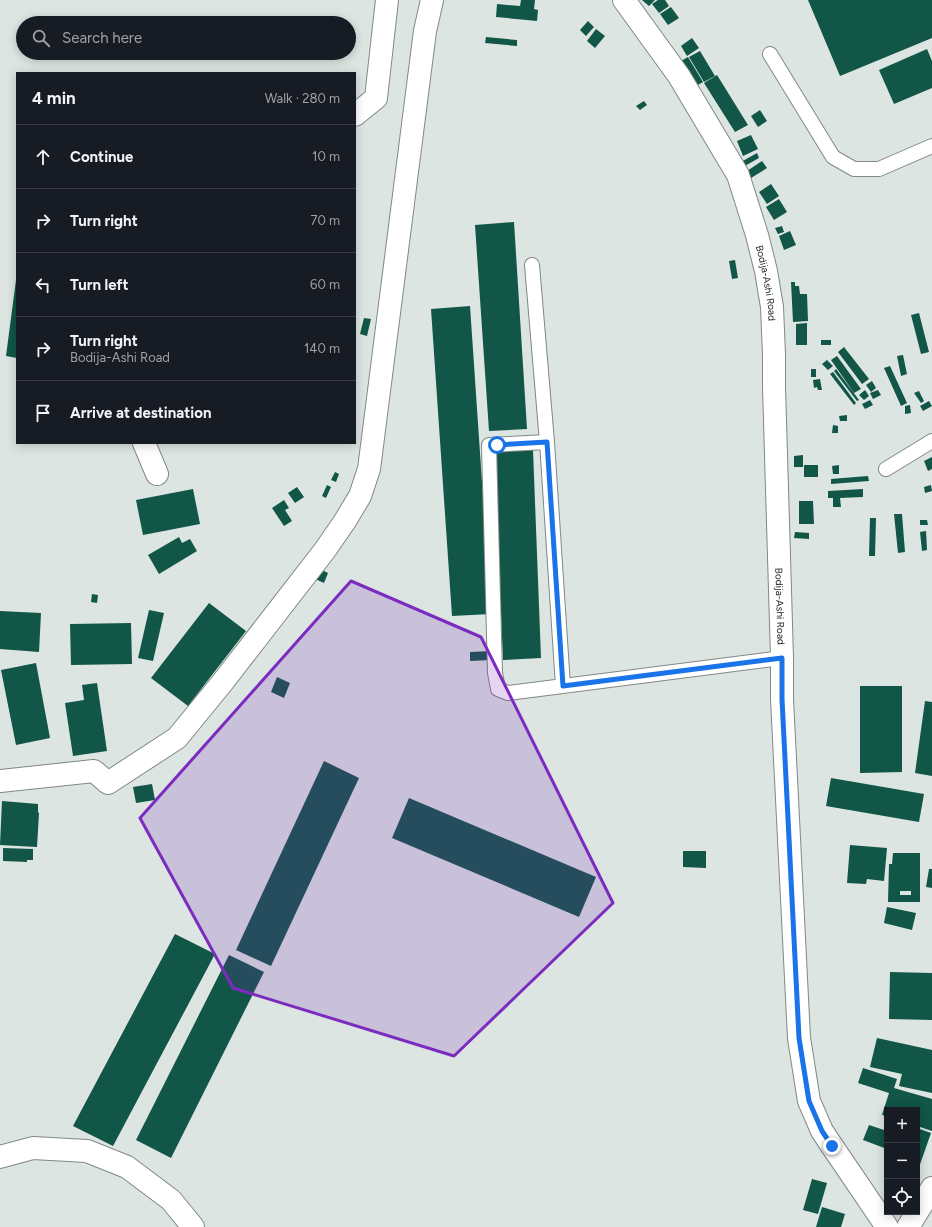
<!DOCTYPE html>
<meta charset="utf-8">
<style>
:root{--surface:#171b24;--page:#20242c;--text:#f1f3f6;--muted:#9ea1a6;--line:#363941}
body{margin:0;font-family:Figtree,sans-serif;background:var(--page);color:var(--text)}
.controls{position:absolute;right:12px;bottom:12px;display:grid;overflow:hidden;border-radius:0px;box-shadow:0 2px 10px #0003}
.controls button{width:36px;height:36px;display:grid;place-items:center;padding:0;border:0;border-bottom:1px solid var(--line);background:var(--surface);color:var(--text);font:20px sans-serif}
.stop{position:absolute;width:12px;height:12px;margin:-9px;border:3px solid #1a73e8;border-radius:50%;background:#fff}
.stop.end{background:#1a73e8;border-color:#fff;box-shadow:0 1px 4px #0008}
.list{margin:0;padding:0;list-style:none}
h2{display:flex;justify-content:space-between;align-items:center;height:52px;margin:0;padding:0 16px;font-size:17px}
h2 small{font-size:13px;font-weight:400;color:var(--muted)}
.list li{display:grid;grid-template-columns:26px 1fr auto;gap:12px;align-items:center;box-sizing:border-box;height:64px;padding:0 16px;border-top:1px solid var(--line)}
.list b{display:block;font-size:15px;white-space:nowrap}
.list p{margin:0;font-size:13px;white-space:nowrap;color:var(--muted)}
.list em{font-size:13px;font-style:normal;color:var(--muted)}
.icon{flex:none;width:22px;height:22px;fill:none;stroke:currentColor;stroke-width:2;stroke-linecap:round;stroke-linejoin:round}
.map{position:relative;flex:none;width:932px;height:1227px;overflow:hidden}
.search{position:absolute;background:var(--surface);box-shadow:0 2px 10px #0003;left:16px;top:16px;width:340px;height:44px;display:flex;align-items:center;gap:10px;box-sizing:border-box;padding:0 14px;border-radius:22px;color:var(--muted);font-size:15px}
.panel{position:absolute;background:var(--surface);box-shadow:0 2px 10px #0003;left:16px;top:72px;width:340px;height:372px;border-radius:0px}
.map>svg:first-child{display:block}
</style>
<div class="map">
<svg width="932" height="1227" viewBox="0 0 932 1227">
<rect width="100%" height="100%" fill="#dce5e2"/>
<!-- building -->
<path fill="#115646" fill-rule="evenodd" d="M521 0H535L534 9 538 10 537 21 496 17 497 4 520 6Z
M642 0H655L649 6Z
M658 0H665L669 6 659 13 652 4Z
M808 0H932V38L840 76Z
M671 7 679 18 668 25 660 14Z
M588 21 594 27 586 36 580 30Z
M596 29 605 36 595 48 587 41Z
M486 37 517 40V46L485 43Z
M692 38 699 48 687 56 681 46Z
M927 49 932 61V88L894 104 879 70Z
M700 51 715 76 704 82 689 57Z
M688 57 703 82 696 86 681 61Z
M717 75 748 125 735 132 704 83Z
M644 101 647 105 640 110 636 106Z
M760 110 767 121 758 127 751 116Z
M751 135 758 149 743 156 737 141Z
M757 153 759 158 743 167 741 162Z
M762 161 767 168 751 178 747 171Z
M771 184 779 196 767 204 759 192Z
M779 199 787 212 774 220 766 207Z
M514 222 527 429 489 431 475 225Z
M782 226 784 232 778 234 775 228Z
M790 231 796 245 784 250 779 236Z
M735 260 738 278 732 279 729 261Z
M16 280H17V358L6 356Z
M791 282H795V286H799L800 294H807L808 321 793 322Z
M470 306 491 614 452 616 431 309Z
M919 313 929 352 921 354 911 315Z
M364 318 371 319 367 336 360 334Z
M807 323V345H796V324Z
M821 340H831V345H821Z
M844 347 869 379 862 384 838 352Z
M903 355 907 374 901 376 897 356Z
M837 356 861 389 854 393 831 360Z
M827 360 833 366 828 370 822 364Z
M890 366 907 403 901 406 884 368Z
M811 369H816V377H811Z
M836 369 859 400 857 401 834 371Z
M833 372 856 403 854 405 830 374Z
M820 379 822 390H818L817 387 814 388 813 380Z
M872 381 876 388 871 392 866 385Z
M865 390 869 396 864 400 859 395Z
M878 390 881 395 873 399 870 393Z
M919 391 924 401 921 403 914 393Z
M870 400 873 405 865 409 862 404Z
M929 401 932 406 923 411 920 406Z
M910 405 911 413 905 414V406Z
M847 415V421H840L839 416Z
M833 425 838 426V433H832Z
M533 450 541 658 503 660 494 451Z
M803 455V467H794V456Z
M932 457V469L928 471 924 461Z
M804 465H818V477H804Z
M839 465V474H833L832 466Z
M335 472 339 474 336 482 331 480Z
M868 476 869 481 831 484V479Z
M327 485 331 487 326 498 322 496Z
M931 485 932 491 925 493 924 487Z
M297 487 304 497 295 503 288 493Z
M193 489 200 524 143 535 136 500Z
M863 489V497L840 498 841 507H833V498H828V491Z
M284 500 289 508 285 510 292 521 284 526 272 508Z
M799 501H813L814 524H799Z
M894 514H902L905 552 898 553Z
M870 518H876L875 556H869Z
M920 520H927L928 525H920Z
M926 531 927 550 922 551 920 532Z
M795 532 809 533V539L794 538Z
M179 537 182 543 190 539 197 551 159 574 148 555Z
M318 568 328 573 324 583 313 578Z
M92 594 98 595 97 603 91 602Z
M209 603 246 631 188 706 151 678Z
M149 610 164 613 153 661 138 658Z
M0 611 41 613 39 652 0 649Z
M131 623 132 664 71 665 70 624Z
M491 651V660L470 661V652Z
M36 663 50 738 16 745 1 670Z
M277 677 290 683 284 698 271 692Z
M97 683 107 751 73 756 65 703 84 700 82 685Z
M860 686H902V772L860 773Z
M925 701 932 702V776L915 773Z
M324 761 359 778 271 966 236 950Z
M831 778 924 794 919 822 826 806Z
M152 784 155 800 136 803 133 787Z
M409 798 596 877 579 917 392 838Z
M2 801 38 804V812L39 813 37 847 0 845Z
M850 845 887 848 884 881 867 879 866 884 847 883Z
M3 848 33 849V860H27V862L3 861Z
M683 851H706V868L683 867Z
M893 853H920V902H888L889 864H892ZM900 891H911V895H900Z
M929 869H932V888L926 887Z
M887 907 916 913 912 930 884 923Z
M175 934 215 954 113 1146 73 1126Z
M229 955 264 972 171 1158 136 1140Z
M890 972 932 973V1020L889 1019Z
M877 1038 932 1050V1093L899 1086 902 1074 870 1067Z
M863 1068 897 1079 894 1088 932 1099V1131L917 1126V1110H887V1116L882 1115 889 1093 858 1083Z
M869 1125 887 1131V1149L863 1140Z
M917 1128 931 1133 917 1173Z
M812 1179 827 1183 818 1214 803 1210Z
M822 1207 845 1214 841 1227H816Z"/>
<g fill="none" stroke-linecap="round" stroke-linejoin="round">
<!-- service casing -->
<g stroke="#808885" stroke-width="16">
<path id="service" d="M770 54 833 157 854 169H879L932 146
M532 265 547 442 563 686
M547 442 489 445 495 673 498 689 508 693 782 658
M886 469 932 441"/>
</g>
<!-- minor casing -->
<g stroke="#808885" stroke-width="24">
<path id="minor" d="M355 115 376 98 387 0
M144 443 157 474
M0 781 94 771 108 783 177 738 222 683 325 550 345 521 360 496 369 469 425 31 432 0
M0 1157 33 1148 87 1151 127 1167 171 1200 193 1227"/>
</g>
<!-- tertiary casing -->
<g stroke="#808885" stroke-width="24">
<g id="tertiary">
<path id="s1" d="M624 0 679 76 738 175 757 235 766 271 772 307 774 355V387L782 658V699L799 1038 809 1101 822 1131 832 1146 887 1227"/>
</g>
</g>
<!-- secondary casing -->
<g stroke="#808885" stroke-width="24">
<path id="secondary" d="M908 1227 932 1188"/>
</g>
<!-- service -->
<use href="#service" stroke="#fff" stroke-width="14"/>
<!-- minor -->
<use href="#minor" stroke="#fff" stroke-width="22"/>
<!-- tertiary -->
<use href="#tertiary" stroke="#fff" stroke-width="22"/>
<!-- secondary -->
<use href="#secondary" stroke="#fff" stroke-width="22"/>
</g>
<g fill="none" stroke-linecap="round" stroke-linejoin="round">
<!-- route -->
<path stroke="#1a73e8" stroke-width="5" d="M497 445 547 442 563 686 782 658V699L799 1038 809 1101 822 1131 832 1146"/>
</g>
<!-- marked area -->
<path fill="#7b2cbf" fill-opacity="0.2" stroke="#7b2cbf" stroke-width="3" stroke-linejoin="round" d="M351 581 481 637 613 903 454 1056 233 988 140 818Z"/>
<g text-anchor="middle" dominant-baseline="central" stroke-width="4" stroke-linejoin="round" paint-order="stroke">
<!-- street labels -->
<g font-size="10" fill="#1d201f" stroke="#dce5e2">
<text stroke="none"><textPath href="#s1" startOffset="321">Bodija-Ashi Road</textPath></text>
<text stroke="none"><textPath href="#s1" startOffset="645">Bodija-Ashi Road</textPath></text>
</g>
</g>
</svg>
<div class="controls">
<button>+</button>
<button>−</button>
<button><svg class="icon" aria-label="locate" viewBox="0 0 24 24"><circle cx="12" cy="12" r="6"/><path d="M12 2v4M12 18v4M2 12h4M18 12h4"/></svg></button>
</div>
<div class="stop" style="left:497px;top:445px"></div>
<div class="stop end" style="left:832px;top:1146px"></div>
<div class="search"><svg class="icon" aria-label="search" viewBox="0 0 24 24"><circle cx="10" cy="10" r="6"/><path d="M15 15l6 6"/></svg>Search here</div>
<section class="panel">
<h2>4 min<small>Walk · 280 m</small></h2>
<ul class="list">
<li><svg class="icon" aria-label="ahead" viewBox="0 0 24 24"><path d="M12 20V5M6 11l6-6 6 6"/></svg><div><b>Continue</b></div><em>10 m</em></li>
<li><svg class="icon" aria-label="right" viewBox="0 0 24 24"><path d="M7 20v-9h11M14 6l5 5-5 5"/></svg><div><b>Turn right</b></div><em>70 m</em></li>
<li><svg class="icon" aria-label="left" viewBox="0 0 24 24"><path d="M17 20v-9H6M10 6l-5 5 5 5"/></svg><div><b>Turn left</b></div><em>60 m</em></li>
<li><svg class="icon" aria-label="right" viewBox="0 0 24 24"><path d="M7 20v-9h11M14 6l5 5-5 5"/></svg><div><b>Turn right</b><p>Bodija-Ashi Road</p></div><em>140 m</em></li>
<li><svg class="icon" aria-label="arrive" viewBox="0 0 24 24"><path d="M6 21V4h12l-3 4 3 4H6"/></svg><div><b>Arrive at destination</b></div></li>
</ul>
</section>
</div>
